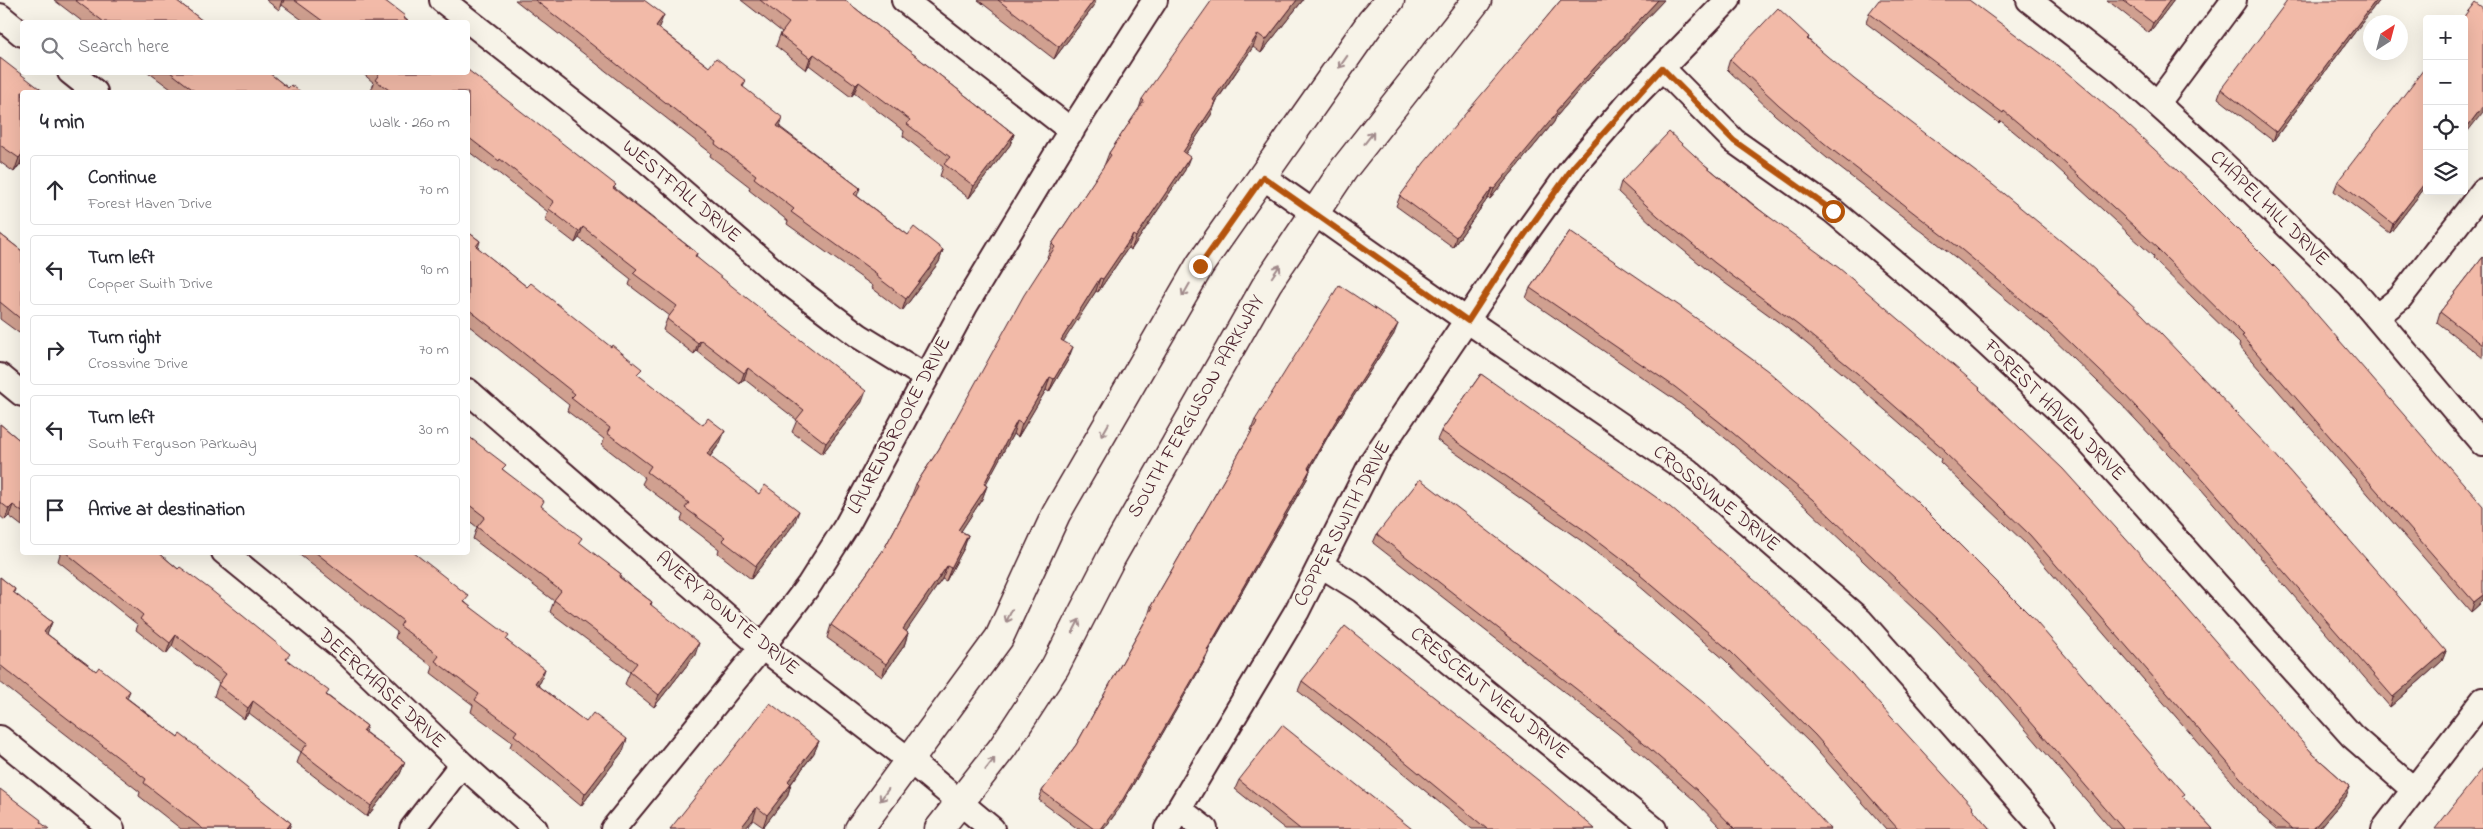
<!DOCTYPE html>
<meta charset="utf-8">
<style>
:root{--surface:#fff;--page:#f2f2f3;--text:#2b2b33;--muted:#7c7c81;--line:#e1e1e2}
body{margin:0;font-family:"Indie Flower",sans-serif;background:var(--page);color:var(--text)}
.controls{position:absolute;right:15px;top:15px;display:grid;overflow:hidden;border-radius:5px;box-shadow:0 5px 20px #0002}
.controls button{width:45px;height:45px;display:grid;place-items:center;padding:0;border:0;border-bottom:1px solid var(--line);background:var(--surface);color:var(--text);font:25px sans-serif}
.compass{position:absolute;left:2363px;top:15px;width:45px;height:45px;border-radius:50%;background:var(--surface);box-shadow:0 5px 20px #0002;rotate:36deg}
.stop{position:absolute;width:15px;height:15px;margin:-11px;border:4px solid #b45309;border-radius:50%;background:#fff}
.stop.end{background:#b45309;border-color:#fff;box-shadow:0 1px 5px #0008}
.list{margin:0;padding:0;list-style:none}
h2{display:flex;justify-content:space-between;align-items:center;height:65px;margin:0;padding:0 20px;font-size:21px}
h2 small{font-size:16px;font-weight:400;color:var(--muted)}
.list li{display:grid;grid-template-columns:32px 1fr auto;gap:15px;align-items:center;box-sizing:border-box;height:70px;margin:0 10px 10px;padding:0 10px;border:1px solid var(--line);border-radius:5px}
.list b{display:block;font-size:19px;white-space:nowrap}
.list p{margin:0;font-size:16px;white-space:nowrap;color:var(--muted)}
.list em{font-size:16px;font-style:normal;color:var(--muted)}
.icon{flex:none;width:28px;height:28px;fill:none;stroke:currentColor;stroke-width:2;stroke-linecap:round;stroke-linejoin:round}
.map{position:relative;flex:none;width:2483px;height:829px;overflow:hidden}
.search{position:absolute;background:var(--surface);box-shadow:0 5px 20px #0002;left:20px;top:20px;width:450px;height:55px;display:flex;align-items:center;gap:12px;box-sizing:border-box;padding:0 18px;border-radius:5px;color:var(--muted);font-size:19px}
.panel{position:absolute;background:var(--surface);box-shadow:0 5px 20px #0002;left:20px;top:90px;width:450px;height:465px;border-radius:5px}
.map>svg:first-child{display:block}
</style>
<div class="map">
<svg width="2483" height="829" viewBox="0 0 2483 829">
<rect width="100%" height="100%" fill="#f7f3e8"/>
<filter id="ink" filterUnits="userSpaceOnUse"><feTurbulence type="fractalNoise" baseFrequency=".02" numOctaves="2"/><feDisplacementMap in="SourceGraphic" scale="10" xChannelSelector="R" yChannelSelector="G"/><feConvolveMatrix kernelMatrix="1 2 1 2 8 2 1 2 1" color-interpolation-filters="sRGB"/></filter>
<g filter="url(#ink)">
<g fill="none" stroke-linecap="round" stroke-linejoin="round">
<!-- minor casing -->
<g stroke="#4a1f2b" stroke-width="28">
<path id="minor" d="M442 0 646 160 782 278 859 336 926 377
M904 0 1072 131
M2029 0 2123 73 2217 158 2350 286 2483 444
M0 16 22 34
M1662 68 1734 141 1833 211 1945 305 2070 421 2352 736 2414 790
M70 72 95 92
M2157 104 2234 0
M1263 177 1468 321 1688 471 1860 620 2044 829
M2376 317 2400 298 2483 191
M0 376 22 394
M468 391 762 647 909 760 992 829
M224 552 342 648 462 764 535 829
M1321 565 1361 590 1654 829
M0 738 112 829
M1179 809 1205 829
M412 829 462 764
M613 829 762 647 809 585 847 525 965 306 1062 145 1155 0
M1167 829 1297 611 1373 460 1518 244 1574 166 1630 101 1728 0
M2384 829 2483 700"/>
</g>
<!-- tertiary casing -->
<g stroke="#4a1f2b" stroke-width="31">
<path id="tertiary" d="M859 829 999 638 1056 514 1200 265 1371 22 1390 0
M939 829 1003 747 1055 667 1111 558 1267 284 1344 169 1477 0"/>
</g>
<!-- minor -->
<use href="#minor" stroke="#f7f3e8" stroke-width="24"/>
<!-- tertiary -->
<use href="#tertiary" stroke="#f7f3e8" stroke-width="28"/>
</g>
<!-- wall -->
<path fill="#d0a090" stroke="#4a1f2b" d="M54 0H176L204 22H83Z
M266 0H384L409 22H305L282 5 279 10Z
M515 0H644L659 27V28L709 67 746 81 743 87 780 127 860 188 857 196 908 235 943 250 939 262 902 311 872 288 873 286 787 224 788 221 749 190 750 187 710 156 711 153Z
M741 0H845L1014 134 1010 145 969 198 940 176 943 167 903 136 904 131 854 93 851 97 809 65 806 70 776 46 780 35 782 32Z
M978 0H1096L1094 6 1054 59Z
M1303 0 1261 53 1253 47 1216 102 1211 115 1185 154V170L1131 250 1128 248 1098 292 1096 291 1063 341 1068 360 1049 392 1046 390 1018 437 1013 434 985 485 987 486 982 499 961 531 968 535 964 548 946 581 942 579 906 631 908 633 904 646 882 677 827 638 831 625 884 549 912 497H911L916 484 939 449 1048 258 1047 257 1052 244 1104 166 1109 153 1139 109 1142 99Z
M1561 0H1664L1592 75 1556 117 1554 122 1490 199 1488 198 1453 247 1396 206 1400 196Z
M1969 0 2483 601 2471 612 2239 346 2240 344 2153 259 2154 257 2053 164 2001 121 1999 123 1866 23 1869 13Z
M2107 0H2174L2149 33Z
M2379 0 2273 141 2218 98 2221 89Z
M1809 37 1808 39 2446 651 2442 661 2390 707 2201 489 2120 403 2048 334 1959 260 1827 158 1775 115 1727 69 1730 59Z
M0 58 22 92V166L20 164 14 172 0 162Z
M148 72H268L288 88 301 92H175Z
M361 72H468L697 253 696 257 862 402 822 454 792 432 797 420 744 379 740 384 697 351 694 354 663 330 667 319 670 316 629 285 631 279 579 238 575 243 545 220 548 212 496 171 495 172 468 151V92H373L371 91 374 83Z
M1705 165 1980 390 2314 755 2350 787 2346 797 2318 829H2277L2262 816 2026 544 1940 462 1941 459 1853 382 1795 334 1711 273 1654 226 1618 192 1621 182Z
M2338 181 2427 185 2390 233 2334 191Z
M1570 231 2183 798 2213 829H2111L1989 687 1936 630 1808 509 1718 432 1671 397 1526 298 1530 288Z
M468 232 480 241 478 248 639 376 720 443 710 457 794 524 751 579 718 553 719 549 681 520 683 515 642 484 645 478 602 445 604 439 567 411 569 405 468 325Z
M0 234 22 251V334L20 332 19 333 0 319Z
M2483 257V358L2437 322 2440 312Z
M1394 334 1331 431 1310 469V470L1307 479 1208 651 1205 660 1119 809 1104 829H1078L1039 800 1042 791 1076 745 1148 616 1151 606 1252 431 1251 430 1255 420Z
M1481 374 1972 809 1990 829H1886L1812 745 1725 660 1637 584V582L1583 542 1437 440 1441 431Z
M0 424 22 442V526L9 516 5 520 0 516Z
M468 436 580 544 621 574 620 577 652 602 651 605 695 655 654 707 625 684 630 672 550 612 554 601 473 539 477 527 468 520Z
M1377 534 1830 829H1722L1694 800 1617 733 1373 543Z
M58 552H158L287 660 328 696 367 726 365 732 405 762 400 774 367 817 297 763 301 752 249 713 244 719 214 696 219 683 172 646 166 654 136 630 138 625 58 561 60 554Z
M296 552H413L466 603 507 640 541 681 538 685 623 751 581 806 510 747 512 742 471 712 473 705 431 673 433 667 395 638 397 632Z
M0 577 15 589 14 593 52 622 47 634 96 671 130 691 127 698 178 737 209 759 291 823 289 829H181L139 796 140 792 45 718 0 682Z
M1302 681 1595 829H1472L1381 755 1298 691Z
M819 741 814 753 791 784 787 797 763 827 753 820 745 829H670Z
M1239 780 1412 829H1285L1235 789Z"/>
<!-- shaded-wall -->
<path fill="#a98276" stroke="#4a1f2b" d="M282 0H284L282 5 279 10Z
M1094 0H1096L1094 6 1054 59 1059 47Z
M1297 0H1303L1261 53 1266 40Z
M1658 0H1664L1592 75 1556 117 1554 122 1490 199 1494 189 1556 111 1596 66Z
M2170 0H2174L2149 33 2153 23Z
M2376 0H2379L2273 141 2276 132Z
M664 15 659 27 651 38 656 26Z
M1258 34 1253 47 1208 113 1213 100Z
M814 54 809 65 806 70 810 58Z
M859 82 854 93 851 97 856 85Z
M1216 102 1211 115 1178 165 1183 152Z
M2483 106V112L2464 136V131Z
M783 118 779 130 777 126Z
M1014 134 1010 145 969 198 974 186Z
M22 154V157L20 164 14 172 19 158Z
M1190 157 1185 170 1131 250 1136 237Z
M2427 180V185L2390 233 2393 224Z
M1492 188 1488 198 1453 247 1456 237Z
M583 227 579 238 575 243 579 232Z
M1133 235 1128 248 1098 292 1103 279Z
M943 250 939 262 902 311 906 299Z
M1100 278 1096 291 1056 353 1061 340Z
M1398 324 1394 334 1331 431 1304 478 1308 468 1335 422Z
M701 340 697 351 694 354 698 343Z
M1073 347 1068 360 1049 392 1054 379Z
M748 368 744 379 740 384 744 373Z
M1050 377 1046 390 1018 437 1022 424Z
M866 391 862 402 822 454 826 443Z
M1017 421 1013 434 979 497 984 484Z
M725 431 720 443 702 467 707 454Z
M1310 470 1307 479 1203 659 1207 650Z
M987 486 982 499 954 542 958 530Z
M13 505 9 516 5 520 9 509Z
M799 511 794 524 751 579 756 566Z
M968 535 964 548 946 581 951 568Z
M947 566 942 579 899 642 903 629Z
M2483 595V601L2471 612 2474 602Z
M52 622 47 635 44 632Z
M908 633 904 646 882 677 886 664Z
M176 635 172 646 166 654 170 643Z
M699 643 695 655 654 707 659 695Z
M1209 651 1205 660 1119 809 1104 829H1101Z
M2446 651 2442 661 2390 707 2393 697Z
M545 669 541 681 531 695 535 683Z
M253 701 249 713 244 719 248 708Z
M627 739 623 751 581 806 585 794Z
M819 741 814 753 783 794 788 781Z
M405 762 400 774 367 817 371 806Z
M791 784 787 797 763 827 767 815Z
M2350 787 2346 797 2318 829H2313Z
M757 807 753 820 745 829H740Z"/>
<!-- building -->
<path fill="#f2baa8" stroke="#4a1f2b" d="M75 0H176L204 22H104Z
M294 0H384L405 16 403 18 409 22H324Z
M535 0H644L664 15 656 26 709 67 716 58 746 81 742 86 783 118 777 126 860 188 854 194 908 235 914 227 943 250 906 299 876 276 877 274 791 212 794 209 754 178 756 175 715 144 716 142Z
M760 0H845L1014 134 974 186 944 164 950 157 907 124 910 120 859 82 856 85 814 54 810 58 780 35 789 23Z
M998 0H1094L1059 47Z
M1212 0H1297L1266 40 1258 34 1213 100 1216 102 1183 152 1190 157 1136 237 1133 235 1103 279 1100 278 1061 340 1073 347 1054 379 1050 377 1022 424 1017 421 984 484 987 486 958 530 968 535 951 568 947 566 903 629 908 633 886 664 831 625 884 549 918 486 916 484 939 449 1024 295 1055 247 1052 244 1111 155 1109 153 1144 101 1142 99Z
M1561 0H1658L1596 66 1556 111 1557 113 1494 189 1492 188 1456 237 1400 196 1424 163Z
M1879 0H1969L2065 71 2116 114 2191 183 2280 272 2483 506V595L2474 602 2242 336 2244 335 2157 249 2158 248 2056 155 2004 111 2003 113 1869 13Z
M2123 0H2170L2153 23Z
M2288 0H2376L2276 132 2221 89Z
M2475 2 2483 8V106L2464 131V19H2462Z
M1778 8 1809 37 1807 39 1854 79 1993 185 2083 259 2143 315 2273 452 2446 651 2393 697 2204 480 2123 393 2051 324 1962 250 1830 148 1779 105 1730 59Z
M0 58 44 92H22V154L19 158 0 145Z
M2427 65V180L2393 224 2338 181Z
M468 70 616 185 613 188 697 253 695 256 738 291 866 391 826 443 796 420 804 410 748 368 744 373 701 340 698 343 667 319 677 306 633 273 637 269 583 227 579 232 549 209 554 202 500 159 499 161 468 137V92H392L375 80 380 73 379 72H468Z
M170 72H268L288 88 291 85 301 92H196Z
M1669 132 1705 165 1753 205 1839 268 1980 388 1979 389 2063 469 2151 567 2314 755 2350 787 2313 829H2292L2265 806 2030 535 1944 452 1945 450 1857 373 1798 325 1715 263 1658 216 1621 182Z
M1570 231 1681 307 1768 371 1915 500 2031 616 2185 794 2182 796 2213 829H2123L1992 677 1940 621 1812 499 1721 423 1675 387 1530 288Z
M468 232 480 241 476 246 527 287 531 283 611 347 612 345 642 369 637 374 703 425 708 418 725 431 707 454 759 494 765 485 799 511 756 566 722 540 725 537 685 508 689 503 647 472 651 466 607 433 610 428 571 398 575 394 468 309Z
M0 234 22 251V320L0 302Z
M2483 257V345L2440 312Z
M1339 285 1398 324 1335 422 1308 468 1310 470 1207 650 1209 651 1123 799 1101 829H1094L1042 791 1076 745 1153 607 1151 606 1257 422 1255 420Z
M1481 374 1670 507 1760 585 1851 673 1973 807 1972 808 1990 829H1898L1815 735 1729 650 1640 575 1641 573 1587 532 1441 431Z
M0 424 22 442V512L13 505 9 509 0 502Z
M468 436 506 465 502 469 544 501 541 506 582 538 579 542 621 574 619 577 652 602 650 604 699 643 659 695 630 672 637 663 554 600 561 591 477 527 485 517 468 504Z
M1420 479 1577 599 1703 702 1791 786 1830 829H1735L1698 791 1620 723 1377 534Z
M65 552H158L178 569 180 567 211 590 290 654 286 659 329 691 326 695 367 726 363 731 405 762 371 806 301 752 308 743 253 701 248 708 218 685 226 674 176 635 170 643 140 619 143 615Z
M315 552H413L469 596 464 602 509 636 506 640 545 669 535 683 586 722 593 713 627 739 585 794 514 735 517 731 475 700 479 694 435 661 439 656 400 626 403 621Z
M0 577 15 589 13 592 52 622 44 632 96 671 99 667 130 691 125 697 178 737 180 734 210 757 209 758 291 823 287 828 289 829H203L144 783 146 779 50 705 0 665Z
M1345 626 1548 788 1595 829H1487L1385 745 1302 681Z
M770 703 819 741 788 781 791 784 767 815 757 807 740 829H670Z
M1282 725 1412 829H1300L1239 780Z
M2483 768V829H2435Z
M0 789 41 820 40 822 49 829H0Z"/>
<!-- one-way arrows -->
<defs><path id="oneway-shaft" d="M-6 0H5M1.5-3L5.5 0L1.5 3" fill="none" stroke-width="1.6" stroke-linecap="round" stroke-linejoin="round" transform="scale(1.25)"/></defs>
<g stroke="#a0898a">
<use href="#oneway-shaft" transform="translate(1343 62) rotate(125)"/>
<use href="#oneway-shaft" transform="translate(1369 138) rotate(-52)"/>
<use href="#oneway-shaft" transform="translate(1276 271) rotate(-56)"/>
<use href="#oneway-shaft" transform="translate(1186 290) rotate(120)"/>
<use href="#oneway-shaft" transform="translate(1105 430) rotate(120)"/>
<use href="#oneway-shaft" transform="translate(1009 616) rotate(115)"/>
<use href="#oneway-shaft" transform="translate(1076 626) rotate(-63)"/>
<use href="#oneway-shaft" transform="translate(990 764) rotate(-52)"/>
<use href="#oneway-shaft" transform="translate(884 795) rotate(126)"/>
</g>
</g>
<g fill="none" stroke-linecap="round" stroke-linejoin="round" filter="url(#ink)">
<!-- route -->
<path stroke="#b45309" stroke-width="6" d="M1200 266 1263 177 1468 321 1518 244 1574 166 1662 68 1734 141 1833 211"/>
</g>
<g text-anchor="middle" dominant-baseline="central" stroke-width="5" stroke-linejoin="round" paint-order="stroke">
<!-- street labels -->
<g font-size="20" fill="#4a1f2b" stroke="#f7f3e8">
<text transform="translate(681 192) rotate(40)">WESTFALL DRIVE</text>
<text transform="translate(2269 209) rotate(44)">CHAPEL HILL DRIVE</text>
<text transform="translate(1197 407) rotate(-60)">SOUTH FERGUSON PARKWAY</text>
<text transform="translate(2054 411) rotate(45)">FOREST HAVEN DRIVE</text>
<text transform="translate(900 426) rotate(-62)">LAURENBROOKE DRIVE</text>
<text transform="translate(1716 499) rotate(39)">CROSSVINE DRIVE</text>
<text transform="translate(1343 524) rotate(-62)">COPPER SWITH DRIVE</text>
<text transform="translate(727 614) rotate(40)">AVERY POINTE DRIVE</text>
<text transform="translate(381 689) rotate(43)">DEERCHASE DRIVE</text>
<text transform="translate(1489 694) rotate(39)">CRESCENT VIEW DRIVE</text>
</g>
</g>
</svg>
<div class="controls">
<button>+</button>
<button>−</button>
<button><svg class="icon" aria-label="locate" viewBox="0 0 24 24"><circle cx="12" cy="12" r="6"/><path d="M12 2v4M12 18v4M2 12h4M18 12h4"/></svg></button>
<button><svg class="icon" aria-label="layers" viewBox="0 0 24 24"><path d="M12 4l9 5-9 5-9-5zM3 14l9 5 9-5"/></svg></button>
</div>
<svg class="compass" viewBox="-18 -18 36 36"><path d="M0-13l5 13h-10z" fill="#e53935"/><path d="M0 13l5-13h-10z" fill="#7c7c81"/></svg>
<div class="stop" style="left:1833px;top:211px"></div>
<div class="stop end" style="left:1200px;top:266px"></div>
<div class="search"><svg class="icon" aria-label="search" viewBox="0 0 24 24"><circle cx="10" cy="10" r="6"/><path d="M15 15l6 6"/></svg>Search here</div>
<section class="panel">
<h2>4 min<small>Walk · 260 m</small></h2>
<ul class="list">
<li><svg class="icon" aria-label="ahead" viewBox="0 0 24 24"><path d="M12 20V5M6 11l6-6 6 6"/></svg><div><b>Continue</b><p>Forest Haven Drive</p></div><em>70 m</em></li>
<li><svg class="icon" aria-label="left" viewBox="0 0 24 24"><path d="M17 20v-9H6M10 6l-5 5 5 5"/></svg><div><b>Turn left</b><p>Copper Swith Drive</p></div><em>90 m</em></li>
<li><svg class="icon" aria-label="right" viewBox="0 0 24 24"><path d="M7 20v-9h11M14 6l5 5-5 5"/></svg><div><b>Turn right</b><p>Crossvine Drive</p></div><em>70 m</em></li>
<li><svg class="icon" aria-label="left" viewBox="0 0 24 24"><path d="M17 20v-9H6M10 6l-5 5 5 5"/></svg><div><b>Turn left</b><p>South Ferguson Parkway</p></div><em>30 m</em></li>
<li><svg class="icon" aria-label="arrive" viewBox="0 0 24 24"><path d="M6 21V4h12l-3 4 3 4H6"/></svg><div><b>Arrive at destination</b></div></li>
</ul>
</section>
</div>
